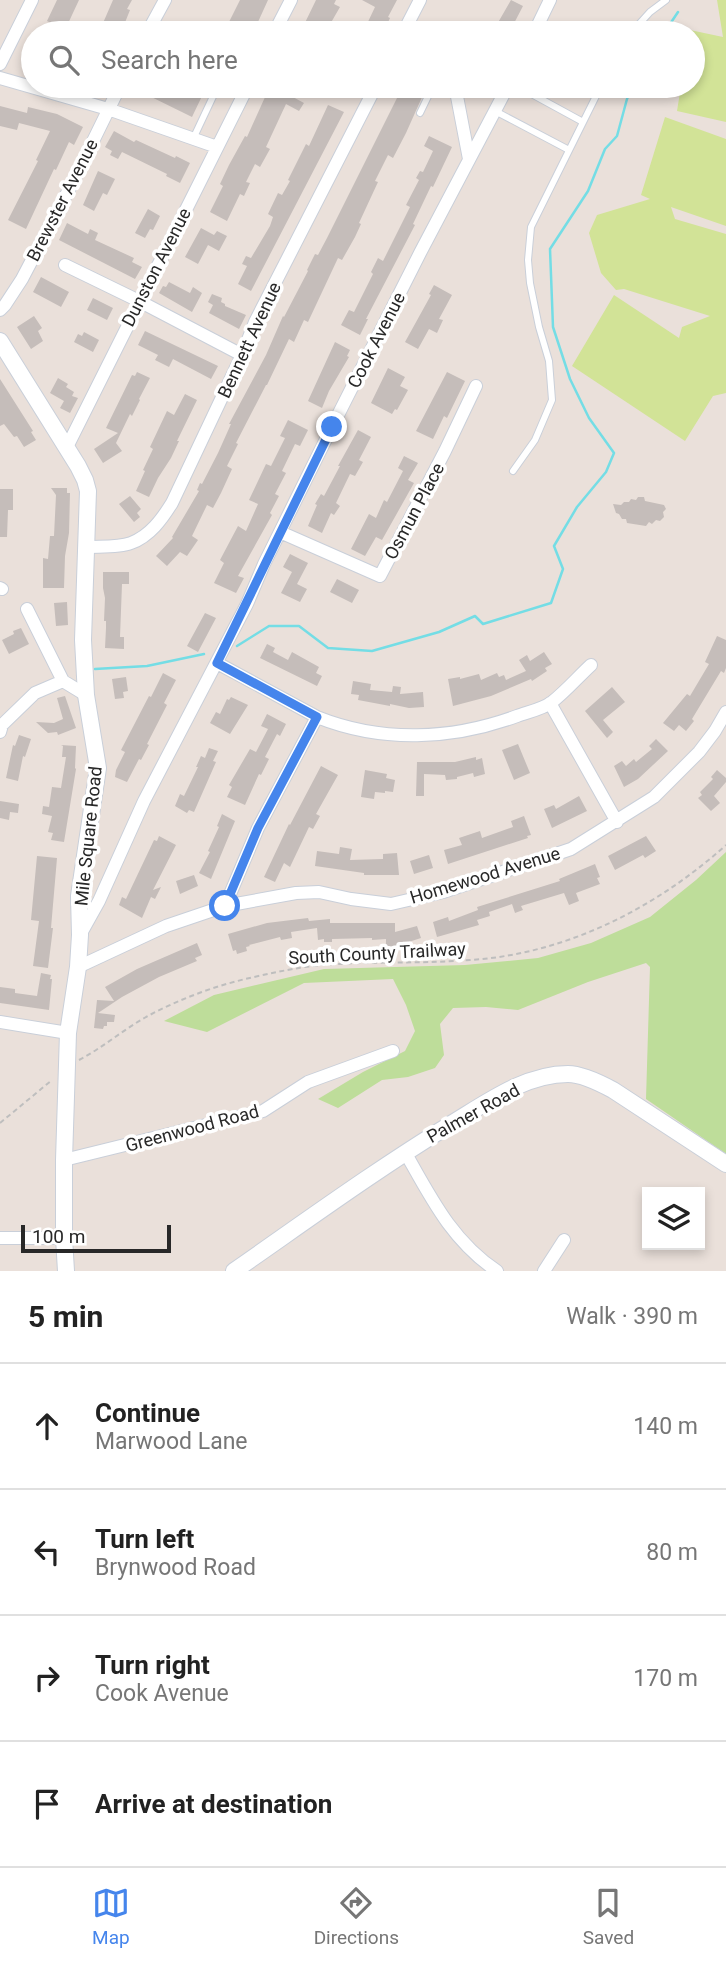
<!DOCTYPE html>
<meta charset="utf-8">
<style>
:root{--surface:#fff;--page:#f6f6f6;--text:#222;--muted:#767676;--line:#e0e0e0;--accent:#4585ec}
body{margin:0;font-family:Roboto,sans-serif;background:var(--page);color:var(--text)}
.controls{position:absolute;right:21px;bottom:21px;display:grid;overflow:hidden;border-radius:0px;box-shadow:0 4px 10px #0003}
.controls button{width:63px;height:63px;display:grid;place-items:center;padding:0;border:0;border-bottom:2px solid var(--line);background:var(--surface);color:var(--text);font:35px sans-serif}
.scale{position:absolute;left:21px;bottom:18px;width:150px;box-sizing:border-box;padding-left:7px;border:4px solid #282828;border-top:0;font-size:19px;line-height:24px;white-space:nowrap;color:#282828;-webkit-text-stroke:5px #fff;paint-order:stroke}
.stop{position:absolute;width:21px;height:21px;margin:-16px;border:5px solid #4585ec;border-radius:50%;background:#fff}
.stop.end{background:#4585ec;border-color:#fff;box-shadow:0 2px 7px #0008}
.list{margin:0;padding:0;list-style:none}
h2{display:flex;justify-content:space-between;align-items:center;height:91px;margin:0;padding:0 28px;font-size:30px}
h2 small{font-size:23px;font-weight:400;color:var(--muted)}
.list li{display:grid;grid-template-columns:46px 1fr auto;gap:21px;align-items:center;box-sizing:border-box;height:126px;padding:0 28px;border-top:2px solid var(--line)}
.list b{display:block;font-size:26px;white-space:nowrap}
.list p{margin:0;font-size:23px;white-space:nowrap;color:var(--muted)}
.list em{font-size:23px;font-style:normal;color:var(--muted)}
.icon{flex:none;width:38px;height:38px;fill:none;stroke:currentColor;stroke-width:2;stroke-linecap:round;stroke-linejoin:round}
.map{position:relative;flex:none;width:726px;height:1271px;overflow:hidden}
.search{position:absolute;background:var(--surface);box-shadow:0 4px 10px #0003;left:21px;right:21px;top:21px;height:77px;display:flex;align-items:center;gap:18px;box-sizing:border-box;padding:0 24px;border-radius:38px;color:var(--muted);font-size:26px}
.sheet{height:595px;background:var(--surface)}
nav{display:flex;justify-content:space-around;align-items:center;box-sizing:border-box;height:98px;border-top:2px solid var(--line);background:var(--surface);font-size:19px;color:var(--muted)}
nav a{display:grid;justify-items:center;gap:4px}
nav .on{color:var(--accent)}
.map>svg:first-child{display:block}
</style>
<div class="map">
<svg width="726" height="1271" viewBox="0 0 726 1271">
<rect width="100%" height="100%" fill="#eae0da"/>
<!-- green -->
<path fill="#bedd9a" d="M726 852V1154L646 1099 650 967 646 963 588 982 518 1010 486 1007 453 1008 440 1024 444 1055 435 1068 408 1077 382 1080 338 1108 318 1099 363 1072 405 1051 415 1031 406 1005 393 979 304 983 207 1032 164 1021 214 995 324 969 465 965 538 958 591 943 650 917 696 880Z"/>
<!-- pitch -->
<path fill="#d2e397" d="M717 0H726V122L677 111 681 86H693V33H689L690 30 723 37Z
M665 117 726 139V226L671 207 675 219 726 234V393L713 396 685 441 572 366 614 295 679 338 682 327 710 316 624 289 616 290 601 273 589 233 597 215 650 199 641 195Z"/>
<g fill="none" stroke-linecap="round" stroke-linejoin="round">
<!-- stream -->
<path stroke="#74dde5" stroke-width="2.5" d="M664 33 678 12
M237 646 269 626H299L328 648 372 651 439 632 475 616 483 624 551 603 563 569 554 546 577 507 606 472 614 453 589 418 570 379 553 327 550 249 588 191 605 149 617 136 627 99 633 86
M95 669 147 666 204 654"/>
</g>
<!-- building -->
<path fill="#c5bdba" d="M57 0H79L65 30 47 21Z
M113 0H132L127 9 130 10 124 25 122 24 117 33H95L101 22 103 23Z
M240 0H268L253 33H230L235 24 229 22Z
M316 0H336L334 4 340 7 325 33H300Z
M362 0H397L388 17 390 18 383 33 366 26 375 7Z
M511 0 523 6 509 33H492Z
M129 86H187L203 94 192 117Z
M270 86H297L291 96 304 103 299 111 286 104 266 147 270 149 260 167 255 164 246 182 250 183 244 196 240 194 227 221 210 212 223 186 220 184 229 165 245 136 247 137Z
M403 86H427L406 133 393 158 388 155 375 181 378 182 359 223 361 224 355 237 342 260 338 258 308 322 304 320 294 342 289 339 267 385H266L236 443 238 444 227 466 232 469 221 493 213 508 207 505 192 536 198 540 187 556 180 552 167 566 156 556 173 538 172 537 199 491 197 490 200 483 202 484 218 453 231 424H229L266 355 283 316 284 317 308 271 307 270 315 254 318 255 327 238Z
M328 105 344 112 251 291 238 284 247 266 242 264 246 256 251 258 270 226 273 217 268 214 278 193 282 195 290 181 288 180 306 144 309 146Z
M0 106 27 113 28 107 57 114 83 127 74 145 69 142 56 170 54 169 26 229 8 220 38 161 36 160 50 131 19 123 17 130 0 126Z
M114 131 134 142 136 140 175 158 176 156 190 163 180 183 166 176 167 174 122 152 118 159 110 155 112 151 105 147Z
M429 136 452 147 433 187 431 186 413 224 415 225 366 319H368L360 335 341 325 349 310 354 312 373 274 371 272 378 258 383 261 410 207 406 205 419 180 416 178 420 171 423 172 433 151 424 146Z
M98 171 115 179 107 195 103 193 94 211 83 205Z
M148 209 160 216 153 230 150 229 145 238 135 233Z
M67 223 88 234 90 229 98 233 95 240 134 258 132 262 142 267 135 279 59 240Z
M201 228 214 235 217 231 227 236 219 251 208 245 198 264 185 257Z
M41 277 69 292 61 307 33 292Z
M169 282 190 293 193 287 202 293 192 312 159 293 163 286 166 287Z
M434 285 452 295 439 319 443 320 437 333 429 329 418 349 405 342 431 295 429 294Z
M212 294 222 298 221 302 225 304V306L246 315 239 329 209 313 213 305 208 302Z
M93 298 113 308 107 320 87 310Z
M34 316 42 328 38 331 43 341 31 349 17 327Z
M145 331 218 366 211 379 173 359 169 367 155 360 158 355 138 345Z
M84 332 99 340 93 352 74 342 78 334 82 336Z
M335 342 350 350 347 356 349 357 329 391 322 408 308 401Z
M388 368 405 377 400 386 408 390 397 410 395 409 392 414 371 403Z
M137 372 150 378 139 399 140 400 132 416 130 414 116 443 122 451 103 463 94 449 118 433 106 428 132 375 135 376Z
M447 372 465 381 447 418 444 416 433 439 416 431Z
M58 378 68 384 66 387 74 392 72 396 78 398 70 413 60 408 64 401 50 393Z
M0 379 33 431 31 432 36 440 24 447 17 436 14 437 4 424 0 426Z
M185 394 197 400 177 441H179L171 458 158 478 149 497 136 491 145 471 143 470 153 449 150 447 167 411 174 415Z
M288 420 308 430 300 446 295 444 282 471 286 473 275 494 279 496 270 513 272 515 238 576 244 578 236 593 214 583 224 563 220 560 238 526 246 531 258 504 249 500 266 464 271 466 285 438 280 436Z
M358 430 371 437 359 460 363 462 355 476 350 474 336 503 340 506 334 515 331 513 322 533 308 526 317 505 315 504 321 494 324 496 340 466H338Z
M404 456 418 463 408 480 414 483 382 540 376 537 365 556 351 549 369 514 376 518 384 500 387 502 403 471 398 468Z
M51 488H67V493H70L69 533 65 556 64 588H43V558L48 559 50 536H54L56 495Z
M0 489H13V510H8L7 537H0Z
M130 496 141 509 137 513 140 517 134 522 119 504Z
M638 497H644L645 501 664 505 666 509 663 512 664 517 660 521 656 520 652 524 649 522 646 526 627 523 626 519H622L619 514 616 513 613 504 621 505 624 502H629L631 499 636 500Z
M290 554 308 563 297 584 307 589 300 602 281 593 292 572 283 567Z
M103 572H129V584H122L120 637H124V649L105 648 106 628V621H104L105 598 103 588Z
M337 579 359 590 352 603 330 592Z
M67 602 68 625 56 626 54 603Z
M205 613 216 618 198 652 187 646Z
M21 628 29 644 9 654 2 640 14 634 13 631Z
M717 636 726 640V668L724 673 721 671 692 719 694 721 686 731 679 725 674 731 663 723 687 694 690 696 709 664 705 662Z
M267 644 275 648 273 652 288 660 292 652 319 667 316 673 322 676 317 686 260 658Z
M544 652 552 664 545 668 547 671 532 681 531 679 491 696 453 706 448 679 460 677V679L479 674 481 680 497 673 499 677 504 675 506 680 526 671 519 660 527 655 530 661Z
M163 673 176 680 164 703 167 705 147 744 149 745 141 760 139 759 127 782 115 777 116 770 125 752 121 750 149 696 151 697Z
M126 677 128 691 123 692 124 698 115 699 112 679Z
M353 681 371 684 370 690 392 692 393 686 401 687 400 694 423 692 424 707 409 708 390 704V706L358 700 359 695 351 694Z
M612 687 625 702 603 720 613 732 607 738 585 711Z
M65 696 76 728 58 735 57 732 48 733 36 722 54 723 63 719 57 698Z
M231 697 248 705 230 734 210 723 216 712 220 714 227 699 229 700Z
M267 714 286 724 280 736 277 734 265 757 269 759 261 775 259 774 245 805 227 797 232 787 229 785 250 749 256 752 268 729 261 726Z
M19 735 31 739 25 757 23 756 18 781 6 778 13 745 15 746Z
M656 739 668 751 638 779 624 787 614 766 622 761 626 766 634 759 636 762 652 749 649 746Z
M518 744 530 773 514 780 502 750Z
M61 745 76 746 75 768 76 769 64 842 51 840 53 833 48 832 52 816 42 814 43 806 49 807 52 787 61 788 66 757H62L63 746Z
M209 748 218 751 213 761 216 762 194 812 189 810 187 813 175 806 180 794 184 796 198 767H196L201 756 205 758Z
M476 757V760L482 758 485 774 474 777 473 773 457 777V779L446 780 445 775 424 774V796H416L417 762H455Z
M321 766 338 775 316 814 320 816 313 829 309 827 290 867 284 863 275 882 264 877 289 824 290 825Z
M365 770 387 774 386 778 395 780 393 792 385 791V793L375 792 374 799 361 797Z
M717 770 726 778V782L714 796 720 803 711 811 698 798 702 795 700 792 713 779 711 777Z
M579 796 587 811 552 828 544 809 554 805 556 809Z
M0 801 19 804 18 813 10 812 9 820 0 818Z
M222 814 235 821 211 879 199 873 210 852 208 851 219 827 217 826Z
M524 816 531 835 527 836 528 838 448 864 444 850 462 845 459 838 480 831 482 838 513 827 511 821Z
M159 836 176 845 153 890 161 887 155 899 151 897 142 918 119 905 122 897 126 899 154 840 157 841Z
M646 836 656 851 645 858 643 855 615 870 608 856Z
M340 847 352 849 350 860 383 859V854L397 853 399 875H364V873L315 866 317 851 339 854Z
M429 855 433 868 414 874 410 861Z
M37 856 57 858 51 928H53L48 968 33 966 39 921 31 920Z
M595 864 600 877 597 878 600 884 576 893 579 901 569 905 564 893 521 906 523 910 515 913 512 904 489 912 490 916 477 920 479 925 437 937 433 922 448 917 449 921 478 910 477 907 560 881 559 879Z
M194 875 198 886 180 894 176 881Z
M308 918 309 921 330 919V923H395V932L417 926 421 938 396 946V948H386V939L372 940V938L332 939V942H324V939L318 940 317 928 291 932 292 938 281 940 280 937 249 945 250 946 246 947 247 951 237 954 236 950 233 951 228 934 267 923Z
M197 943 202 955 195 958 197 961 159 977 122 997 98 1013 115 1015 114 1022H107V1026H104L103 1029 94 1028 97 1000 114 1001 105 987 137 969Z
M41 973 51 975 50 979H52L49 1010 0 1003V987L15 989V993L37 996Z"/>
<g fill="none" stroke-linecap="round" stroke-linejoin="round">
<!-- service casing -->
<g stroke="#c9cfd9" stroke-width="8">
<path id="service" d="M631 33 650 12 666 0
M517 86 583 122
M495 111 569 150
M420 113 433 86
M193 139 217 88
M513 471 535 440 552 400 549 361 539 327 530 283 528 260 531 227 601 86"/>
</g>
<!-- minor casing -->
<g stroke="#c9cfd9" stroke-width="14">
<path id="minor" d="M147 33 165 0
M274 33 291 0
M403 33 420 0
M534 33 550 0
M0 64 32 0
M0 78 108 109 217 147
M455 86 469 159
M65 265 139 301 242 355
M0 310 5 305 22 279 75 178 120 86
M66 449 248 86
M280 532 380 576 445 451 476 386
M85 547C99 546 118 548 131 543 150 536 162 519 172 503L242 355 255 322 376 86
M0 588 2 589
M27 609 63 681 86 695
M217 663 317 717C382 743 452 740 517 716 528 712 543 709 552 702 566 691 578 677 591 665
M550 703 617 822
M0 732 2 725 35 693 63 681
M225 906 258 828 317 717
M80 935 99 901 144 801 247 604 264 564 332 427 420 253 508 86
M78 967 166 926 225 906 296 893 319 892 351 899 391 904 443 892 571 849 654 797 699 752 715 731 726 712
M0 1022 68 1033
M405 1152C431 1198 452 1241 497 1271
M64 1160 263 1111 308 1082 393 1051
M0 1238H64
M544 1271 564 1240"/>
</g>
<!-- tertiary casing -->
<g stroke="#c9cfd9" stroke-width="18">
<path id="tertiary" d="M0 341 78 466 85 480 88 491 83 640 86 695 98 768 79 896 80 935 78 967 68 1033 64 1160V1238L66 1271
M234 1271C306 1221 376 1170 451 1124 486 1103 525 1074 568 1074 582 1074 600 1083 613 1090L726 1164"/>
</g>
<!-- path -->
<path stroke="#bebebe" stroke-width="2" stroke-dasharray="5 3.5" stroke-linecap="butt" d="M79 1060C102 1048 123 1030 146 1017 179 999 217 985 254 977 277 972 299 967 322 965 371 961 421 964 470 960 566 954 656 908 726 845
M0 1123 52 1080"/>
<!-- service -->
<use href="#service" stroke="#fff" stroke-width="6"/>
<!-- minor -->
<use href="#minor" stroke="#fff" stroke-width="12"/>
<!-- tertiary -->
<use href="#tertiary" stroke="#fff" stroke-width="16"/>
</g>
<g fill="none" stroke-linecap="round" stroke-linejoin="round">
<!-- route -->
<path stroke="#4585ec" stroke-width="9" d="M225 906 258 828 317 717 217 663 332 427"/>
</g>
<g text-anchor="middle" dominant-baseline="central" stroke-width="7" stroke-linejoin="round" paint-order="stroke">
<!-- street labels -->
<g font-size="18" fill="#282828" stroke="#fff">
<text transform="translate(62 200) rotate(-63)">Brewster Avenue</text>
<text transform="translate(156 267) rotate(-63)">Dunston Avenue</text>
<text transform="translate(249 340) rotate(-65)">Bennett Avenue</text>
<text transform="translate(376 340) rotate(-63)">Cook Avenue</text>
<text transform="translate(414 511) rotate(-62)">Osmun Place</text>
<text transform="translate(88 836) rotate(-84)">Mile Square Road</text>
<text transform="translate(485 875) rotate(-17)">Homewood Avenue</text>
<text transform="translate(377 953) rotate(-3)">South County Trailway</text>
<text transform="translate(473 1113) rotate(-29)">Palmer Road</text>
<text transform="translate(192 1128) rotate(-15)">Greenwood Road</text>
</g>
</g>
</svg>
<div class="controls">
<button><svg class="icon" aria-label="layers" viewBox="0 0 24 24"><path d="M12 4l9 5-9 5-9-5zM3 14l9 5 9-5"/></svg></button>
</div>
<div class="scale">100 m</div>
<div class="stop" style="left:225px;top:906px"></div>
<div class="stop end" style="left:332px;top:427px"></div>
<div class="search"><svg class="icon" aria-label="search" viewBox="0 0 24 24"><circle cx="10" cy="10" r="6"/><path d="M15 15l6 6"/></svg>Search here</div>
</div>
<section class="sheet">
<h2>5 min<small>Walk · 390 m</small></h2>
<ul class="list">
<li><svg class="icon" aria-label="ahead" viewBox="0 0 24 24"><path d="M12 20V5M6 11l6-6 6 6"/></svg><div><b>Continue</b><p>Marwood Lane</p></div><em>140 m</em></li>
<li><svg class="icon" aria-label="left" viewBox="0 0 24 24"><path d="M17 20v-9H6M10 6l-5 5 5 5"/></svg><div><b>Turn left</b><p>Brynwood Road</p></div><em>80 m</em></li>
<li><svg class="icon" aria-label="right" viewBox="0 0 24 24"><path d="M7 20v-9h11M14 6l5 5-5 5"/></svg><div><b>Turn right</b><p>Cook Avenue</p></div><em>170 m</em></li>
<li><svg class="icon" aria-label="arrive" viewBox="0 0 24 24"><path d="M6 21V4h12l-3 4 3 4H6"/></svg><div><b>Arrive at destination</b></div></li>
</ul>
</section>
<nav>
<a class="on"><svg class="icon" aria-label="map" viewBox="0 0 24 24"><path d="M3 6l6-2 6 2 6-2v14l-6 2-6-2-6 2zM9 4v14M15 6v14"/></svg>Map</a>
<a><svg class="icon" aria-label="directions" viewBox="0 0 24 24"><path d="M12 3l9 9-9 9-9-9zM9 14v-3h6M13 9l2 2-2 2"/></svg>Directions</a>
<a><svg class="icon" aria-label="saved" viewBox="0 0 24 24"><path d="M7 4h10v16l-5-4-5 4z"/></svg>Saved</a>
</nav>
